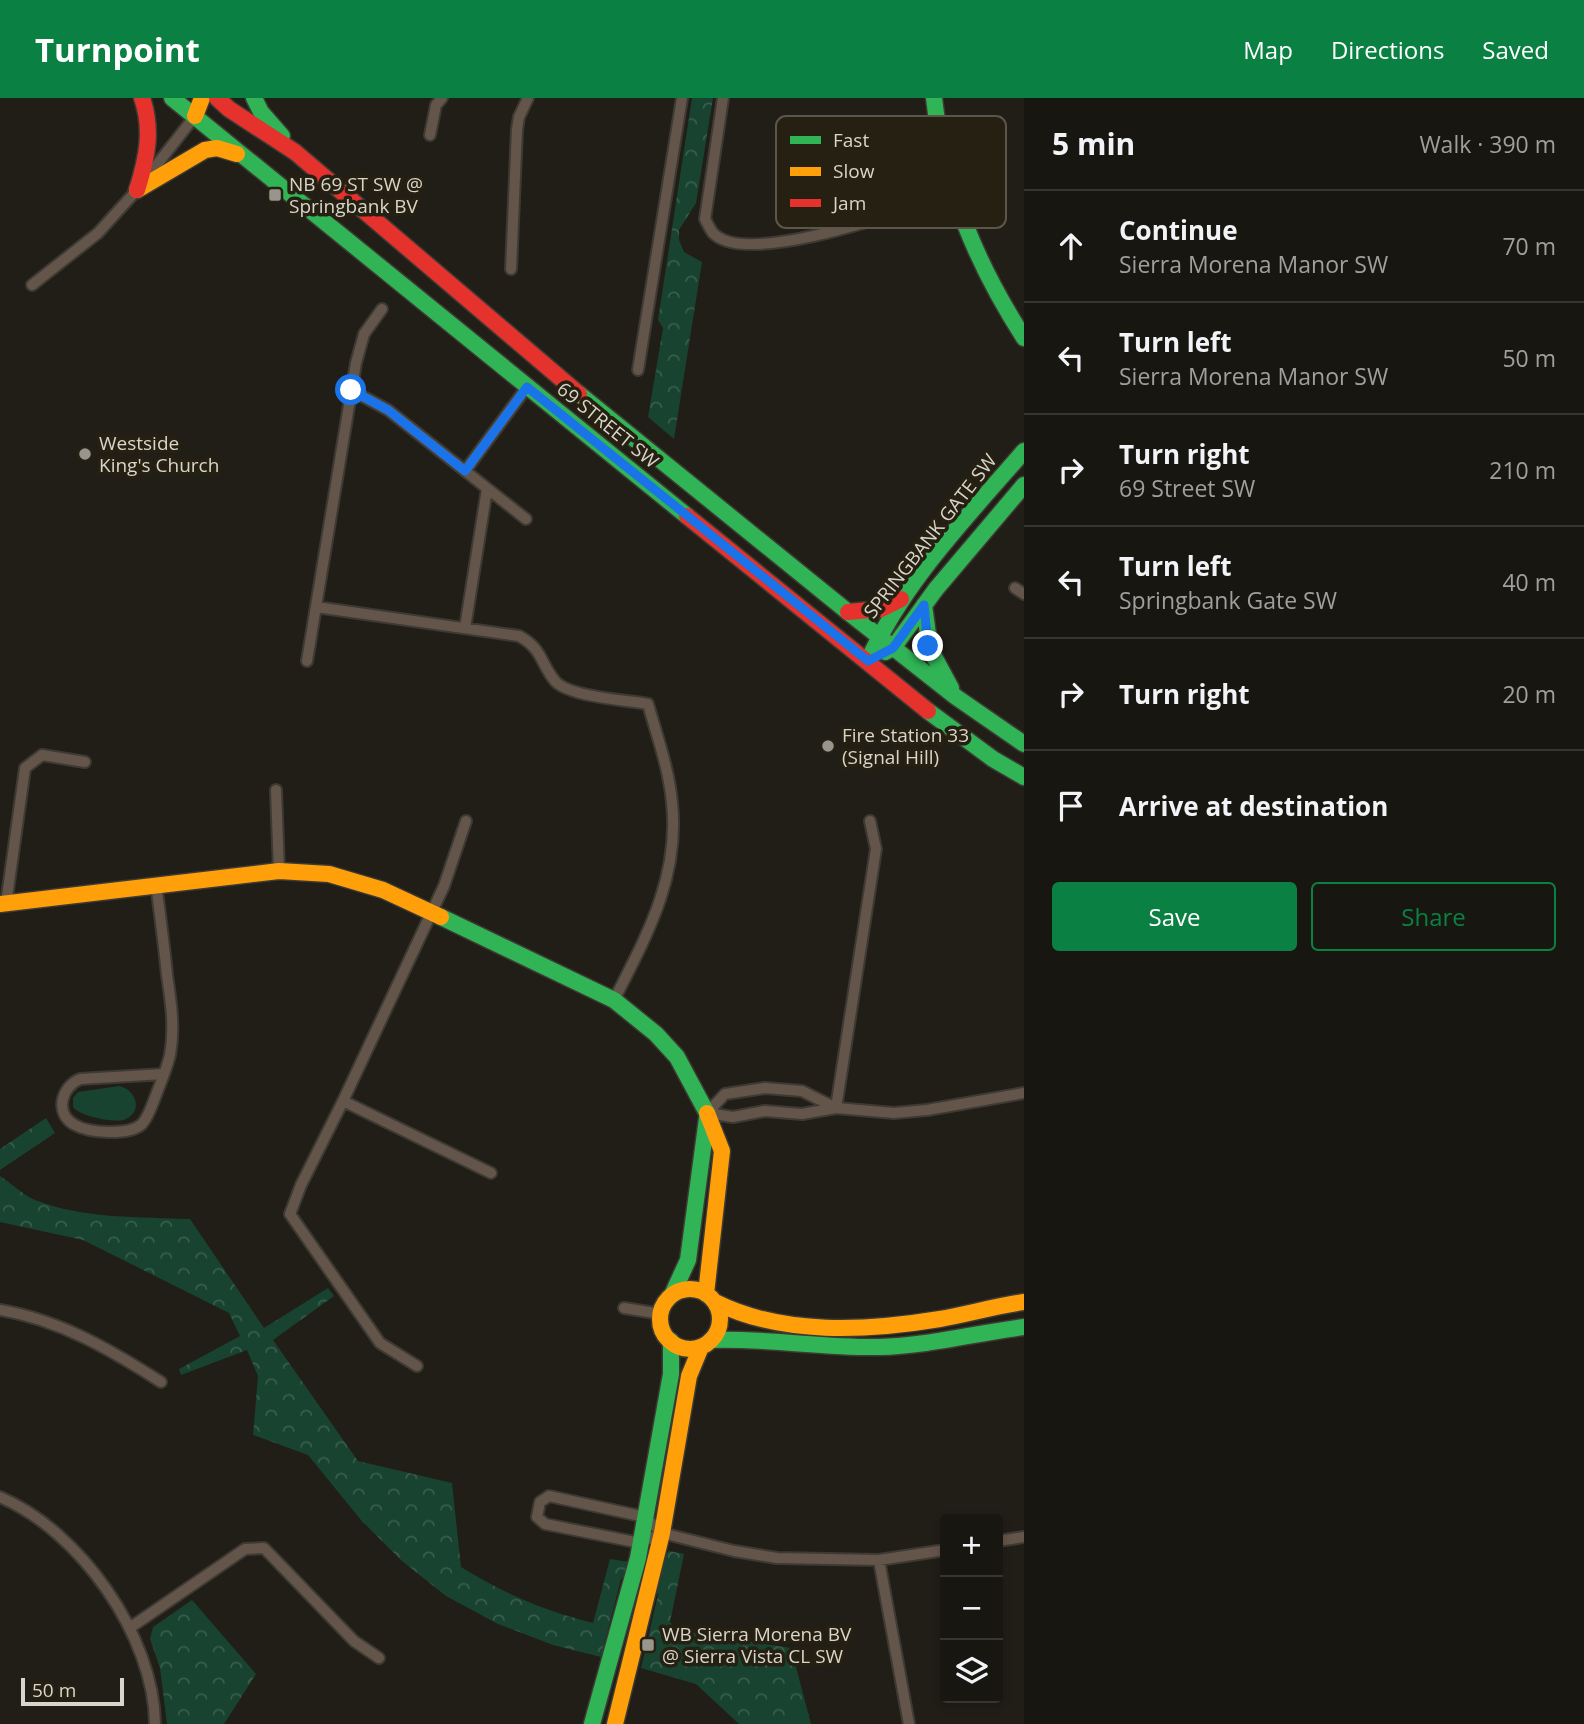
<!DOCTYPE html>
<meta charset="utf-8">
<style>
:root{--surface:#181610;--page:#25231e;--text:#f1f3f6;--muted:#9f9f9f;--line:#363530;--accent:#0b8043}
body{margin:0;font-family:"Open Sans",sans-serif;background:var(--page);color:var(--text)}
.controls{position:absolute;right:21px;bottom:21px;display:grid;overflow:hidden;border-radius:7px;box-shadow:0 4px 10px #0003}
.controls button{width:63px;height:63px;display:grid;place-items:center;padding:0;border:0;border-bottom:2px solid var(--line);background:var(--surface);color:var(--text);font:35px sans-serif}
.scale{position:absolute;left:21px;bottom:18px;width:103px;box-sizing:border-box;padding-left:7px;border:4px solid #d8d5cb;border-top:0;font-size:19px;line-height:24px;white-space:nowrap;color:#d8d5cb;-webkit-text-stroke:5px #252011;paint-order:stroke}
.stop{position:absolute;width:21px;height:21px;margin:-16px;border:5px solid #1a73e8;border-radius:50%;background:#fff}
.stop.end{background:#1a73e8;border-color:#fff;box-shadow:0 2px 7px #0008}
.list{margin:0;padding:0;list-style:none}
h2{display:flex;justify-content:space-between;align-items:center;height:91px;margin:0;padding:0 28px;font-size:30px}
h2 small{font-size:23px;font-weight:400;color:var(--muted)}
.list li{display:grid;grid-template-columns:46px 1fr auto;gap:21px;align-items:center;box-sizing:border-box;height:112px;padding:0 28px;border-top:2px solid var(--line)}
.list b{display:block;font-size:26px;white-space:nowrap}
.list p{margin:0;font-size:23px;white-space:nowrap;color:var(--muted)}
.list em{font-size:23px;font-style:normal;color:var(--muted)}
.actions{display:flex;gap:14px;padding:21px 28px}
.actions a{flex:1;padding:16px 0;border:2px solid var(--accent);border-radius:7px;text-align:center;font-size:24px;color:var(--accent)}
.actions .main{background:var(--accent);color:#fff}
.icon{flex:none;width:38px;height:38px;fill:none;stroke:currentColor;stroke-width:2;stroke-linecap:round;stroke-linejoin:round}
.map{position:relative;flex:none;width:1024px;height:1626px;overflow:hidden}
header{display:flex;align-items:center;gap:42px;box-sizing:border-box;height:98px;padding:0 35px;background:var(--accent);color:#fff}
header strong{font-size:33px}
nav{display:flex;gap:38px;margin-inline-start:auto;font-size:24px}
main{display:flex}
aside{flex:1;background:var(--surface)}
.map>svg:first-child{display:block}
</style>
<header>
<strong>Turnpoint</strong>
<nav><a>Map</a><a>Directions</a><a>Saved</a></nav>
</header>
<main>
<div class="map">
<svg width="1024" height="1626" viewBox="0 0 1024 1626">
<defs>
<pattern id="park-crowns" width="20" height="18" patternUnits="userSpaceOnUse" patternTransform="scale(1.75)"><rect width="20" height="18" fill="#184330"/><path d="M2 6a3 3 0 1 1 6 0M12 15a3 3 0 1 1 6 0" fill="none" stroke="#395d4d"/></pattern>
</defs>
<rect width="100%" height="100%" fill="#201e16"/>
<!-- grass -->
<path fill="#184330" d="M119 988C135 991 144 1012 126 1021 116 1026 79 1018 73 1009V1000L78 994Z
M676 1280 683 1281 660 1400 657 1399Z"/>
<!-- park -->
<path fill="url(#park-crowns)" d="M692 0H713L696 105 679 132V142L684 154 702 164 674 341 648 319 663 230 658 222Z
M46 1020 55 1035 0 1072V1051Z
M0 1078C11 1085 23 1097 35 1102 84 1121 139 1119 190 1121L264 1230 328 1190 334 1198 273 1242 358 1363 452 1385 461 1469C503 1495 544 1513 593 1525L610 1461 629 1464 626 1476 621 1481 601 1559 553 1547 498 1526 446 1498 402 1463 361 1422 308 1357 253 1337 258 1278 247 1252 181 1277 179 1271 240 1238 229 1215 83 1142 0 1124Z
M669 1453 684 1456 670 1524 677 1532 791 1550 811 1626H739L696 1586 641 1570 658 1497C653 1483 657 1463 669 1453Z
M192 1502 256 1576 224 1626H167L160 1570 150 1541 153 1529Z"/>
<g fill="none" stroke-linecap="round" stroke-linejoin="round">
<!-- street casing -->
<g stroke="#3d3a34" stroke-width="14">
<path id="street" d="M723 0 705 121C707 125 710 131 713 135 747 171 910 110 953 96
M430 37 436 7 442 0
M511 171 517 31 519 19 528 0
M32 187 98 135 137 92 195 18
M638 272 682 0
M351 292 388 312 526 421
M465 373 527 289
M1015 490 1024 496
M316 509 519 538C543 551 540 565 555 583 569 599 626 602 648 606 657 638 669 671 672 705 680 779 646 839 614 902
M465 530 487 391
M307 563 356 265 364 236 382 211
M276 692 279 773
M156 786C160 816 164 846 167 877 171 904 175 930 170 957 167 970 161 984 156 997 152 1007 149 1018 142 1026 129 1038 89 1035 75 1027 54 1016 61 989 80 981L164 976
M6 806 25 670 42 657 85 664
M343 1003 491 1075
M836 1010 876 751 870 723
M707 1015 733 1019 765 1013 802 1016 836 1010 894 1015 927 1012 1024 995
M707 1015 725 996 765 990 802 993 836 1010
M624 1210 661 1216
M0 1212C60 1222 111 1252 161 1284
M417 1268 380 1245 290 1116 301 1087 343 1003 444 788 466 723
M0 1399C80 1433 154 1538 155 1626
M662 1435 640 1445 545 1426 537 1419 540 1404 549 1398 645 1419 662 1435 734 1453 777 1460 879 1462 945 1452
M998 1443 1024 1439
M879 1462 909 1626
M131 1529 245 1451 264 1450 354 1543 379 1560"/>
</g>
<!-- fast casing -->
<g stroke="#3d3a34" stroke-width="19">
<path id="fast" d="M172 0 687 418
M254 0 261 14 282 38
M934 0C944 89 976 165 1024 240
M579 296 848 514 956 599 1024 646
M924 507 930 551 951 590
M885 554 893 550 936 491 1024 387
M868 563C903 484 968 418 1024 353
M928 613 993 661 1024 679
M441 819 614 902 656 936 677 959 707 1015
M672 1197 688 1162 707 1020
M711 1242C767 1240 823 1250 879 1249 928 1248 976 1235 1024 1229
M592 1626 638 1460 671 1276V1243"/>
</g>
<!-- slow casing -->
<g stroke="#3d3a34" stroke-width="19">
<path id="slow" d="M195 18 202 0
M137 92 205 52 217 50 237 56
M0 806 279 773 329 776 383 792 441 819
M660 1221a30 30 0 1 1 60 0a30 30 0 1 1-60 0Z
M706 1196 722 1053 707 1015
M715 1204C783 1238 867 1233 940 1221 968 1216 996 1208 1024 1204
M615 1626 662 1435 689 1278 701 1249"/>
</g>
<!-- jam casing -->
<g stroke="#3d3a34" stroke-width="19">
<path id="jam" d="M217 0 229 11 295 54 579 296
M137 92C147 60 153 32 142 0
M687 418 928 613
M848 514 881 511 901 501"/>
</g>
<!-- street -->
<use href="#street" stroke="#64554a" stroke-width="10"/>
<!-- fast -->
<use href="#fast" stroke="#30b455" stroke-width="16"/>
<!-- slow -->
<use href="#slow" stroke="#ff9f0a" stroke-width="16"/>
<!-- jam -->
<use href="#jam" stroke="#e5322d" stroke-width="16"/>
</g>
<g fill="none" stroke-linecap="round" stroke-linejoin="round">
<!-- route -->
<path stroke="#1a73e8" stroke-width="9" d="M351 292 388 312 465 373 527 289 868 563 893 550 924 507 928 548"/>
</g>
<!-- markers -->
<g fill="#98958c" stroke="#252011" stroke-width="2.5">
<rect x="268" y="90" width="14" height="14" rx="3.5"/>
<circle cx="85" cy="356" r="7"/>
<circle cx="828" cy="648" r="7"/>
<rect x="641" y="1540" width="14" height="14" rx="3.5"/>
</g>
<g text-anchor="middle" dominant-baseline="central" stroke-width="7" stroke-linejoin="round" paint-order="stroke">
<!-- poi labels -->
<g font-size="19" fill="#d8d5cb" stroke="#252011" text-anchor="start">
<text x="289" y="86">NB 69 ST SW @<tspan x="289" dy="22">Springbank BV</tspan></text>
<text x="99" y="345">Westside<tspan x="99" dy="22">King's Church</tspan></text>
<text x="842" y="637">Fire Station 33<tspan x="842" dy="22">(Signal Hill)</tspan></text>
<text x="662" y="1536">WB Sierra Morena BV<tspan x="662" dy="22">@ Sierra Vista CL SW</tspan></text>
</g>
<!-- street labels -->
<g font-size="19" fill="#d8d5cb" stroke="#252011">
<text transform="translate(608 327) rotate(39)">69 STREET SW</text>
<text transform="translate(930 438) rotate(-52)">SPRINGBANK GATE SW</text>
</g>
</g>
<!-- legend -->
<rect x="776" y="18" width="230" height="112" rx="10" fill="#252011" stroke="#5b5649" stroke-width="2"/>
<rect x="790" y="38" width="31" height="8" fill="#30b455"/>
<rect x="790" y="69" width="31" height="9" fill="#ff9f0a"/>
<rect x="790" y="101" width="31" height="8" fill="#e5322d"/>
<g font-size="19" fill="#d8d5cb">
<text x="833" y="49">Fast</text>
<text x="833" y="80">Slow</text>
<text x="833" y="112">Jam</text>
</g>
</svg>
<div class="controls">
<button>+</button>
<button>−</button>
<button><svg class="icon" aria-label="layers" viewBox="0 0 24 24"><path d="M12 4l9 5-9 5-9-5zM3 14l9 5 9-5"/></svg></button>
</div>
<div class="scale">50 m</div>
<div class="stop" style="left:351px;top:292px"></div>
<div class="stop end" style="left:928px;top:548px"></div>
</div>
<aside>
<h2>5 min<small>Walk · 390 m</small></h2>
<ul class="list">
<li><svg class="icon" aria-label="ahead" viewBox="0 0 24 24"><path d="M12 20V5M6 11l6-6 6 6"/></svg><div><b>Continue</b><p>Sierra Morena Manor SW</p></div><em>70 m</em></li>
<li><svg class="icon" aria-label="left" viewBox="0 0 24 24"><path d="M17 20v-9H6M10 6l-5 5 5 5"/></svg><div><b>Turn left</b><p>Sierra Morena Manor SW</p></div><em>50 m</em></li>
<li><svg class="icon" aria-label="right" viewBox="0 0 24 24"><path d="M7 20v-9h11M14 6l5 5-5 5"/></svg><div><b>Turn right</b><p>69 Street SW</p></div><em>210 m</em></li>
<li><svg class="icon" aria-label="left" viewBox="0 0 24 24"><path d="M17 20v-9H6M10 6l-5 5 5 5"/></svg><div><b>Turn left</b><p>Springbank Gate SW</p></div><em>40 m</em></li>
<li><svg class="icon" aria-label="right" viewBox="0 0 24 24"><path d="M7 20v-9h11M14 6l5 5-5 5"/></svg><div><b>Turn right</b></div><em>20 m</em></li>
<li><svg class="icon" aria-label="arrive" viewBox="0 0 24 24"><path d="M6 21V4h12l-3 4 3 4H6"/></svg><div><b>Arrive at destination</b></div></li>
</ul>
<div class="actions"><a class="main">Save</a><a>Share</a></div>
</aside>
</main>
